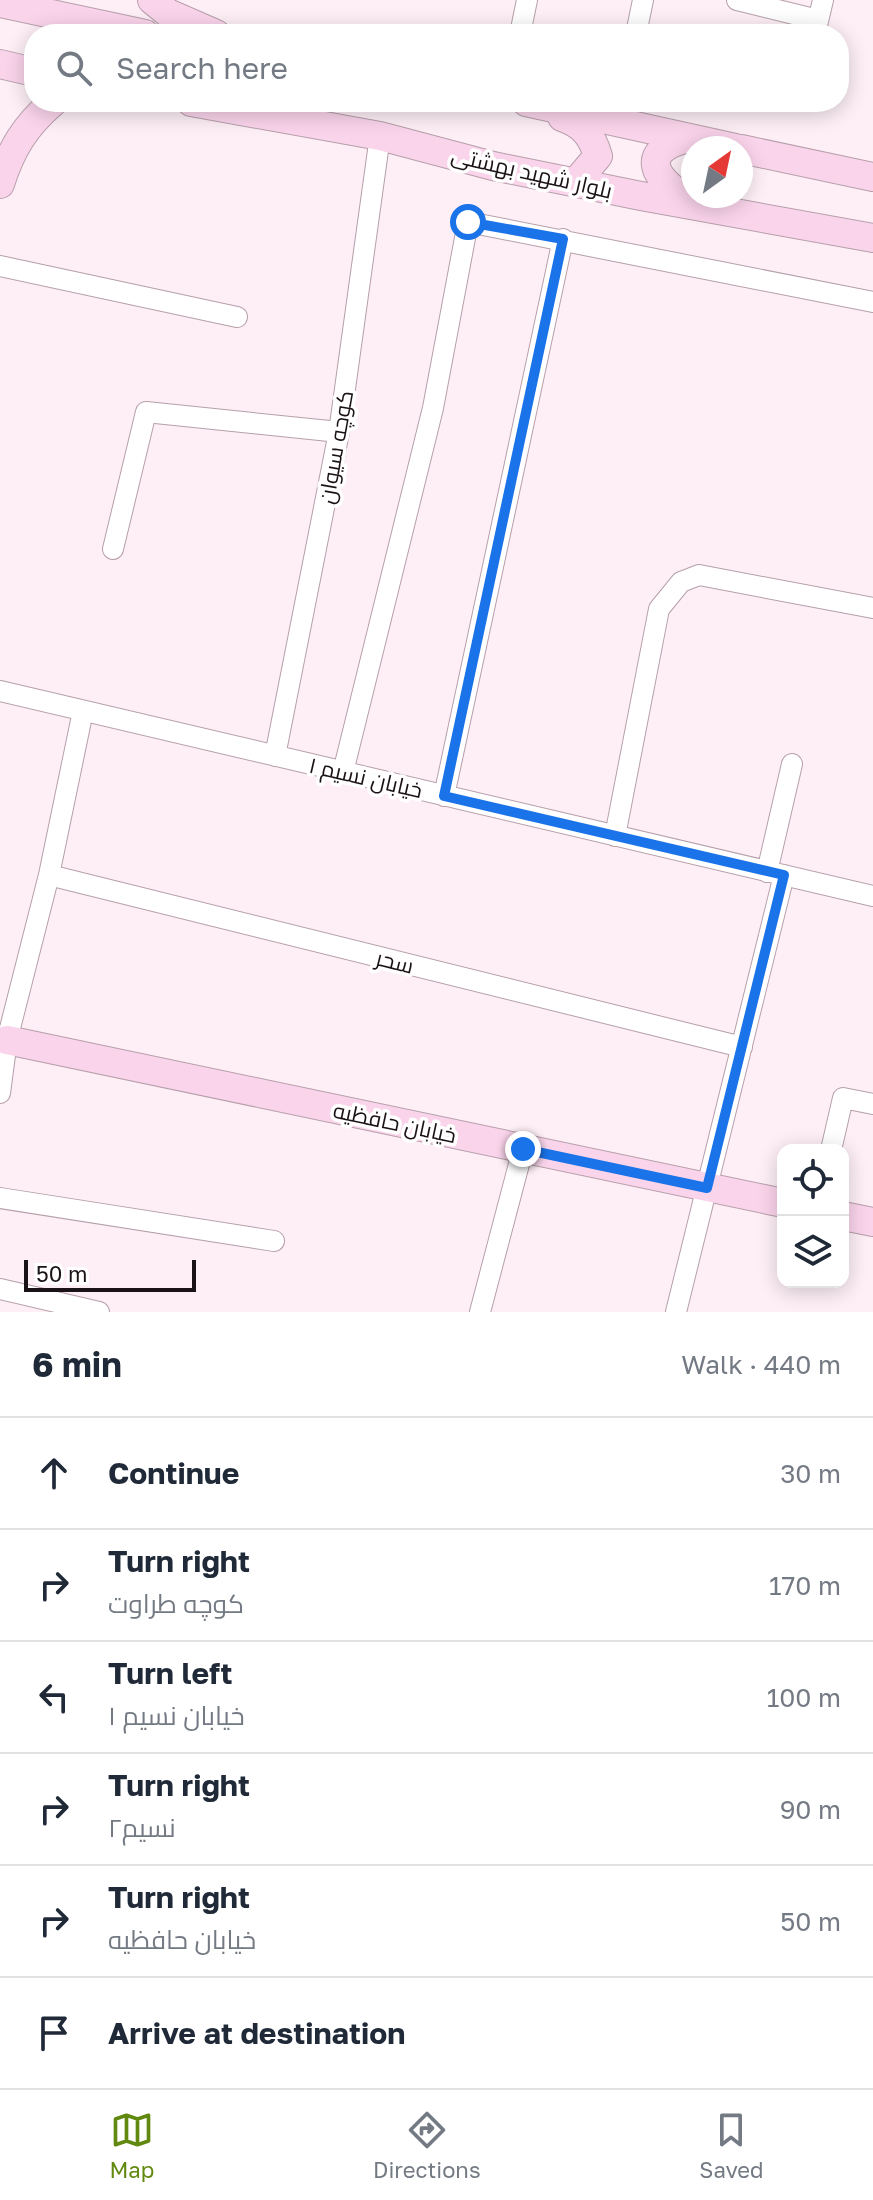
<!DOCTYPE html>
<meta charset="utf-8">
<style>
:root{--surface:#fff;--page:#f6f6f7;--text:#1f2937;--muted:#747a83;--line:#e0e1e3;--accent:#61880f}
body{margin:0;font-family:"Golos Text",Cairo,sans-serif;background:var(--page);color:var(--text)}
.controls{position:absolute;right:24px;bottom:24px;display:grid;overflow:hidden;border-radius:16px;box-shadow:0 4px 20px #0003}
.controls button{width:72px;height:72px;display:grid;place-items:center;padding:0;border:0;border-bottom:2px solid var(--line);background:var(--surface);color:var(--text);font:40px sans-serif}
.compass{position:absolute;left:681px;top:136px;width:72px;height:72px;border-radius:50%;background:var(--surface);box-shadow:0 4px 20px #0003;rotate:33deg}
.scale{position:absolute;left:24px;bottom:20px;width:172px;box-sizing:border-box;padding-left:8px;border:4px solid #1a1216;border-top:0;font-size:22px;line-height:28px;white-space:nowrap;color:#1a1216;-webkit-text-stroke:6px #fff;paint-order:stroke}
.stop{position:absolute;width:24px;height:24px;margin:-18px;border:6px solid #1a73e8;border-radius:50%;background:#fff}
.stop.end{background:#1a73e8;border-color:#fff;box-shadow:0 2px 8px #0008}
.list{margin:0;padding:0;list-style:none}
h2{display:flex;justify-content:space-between;align-items:center;height:104px;margin:0;padding:0 32px;font-size:34px}
h2 small{font-size:26px;font-weight:400;color:var(--muted)}
.list li{display:grid;grid-template-columns:52px 1fr auto;gap:24px;align-items:center;box-sizing:border-box;height:112px;padding:0 32px;border-top:2px solid var(--line)}
.list b{display:block;font-size:30px;white-space:nowrap}
.list p{margin:0;font-size:26px;white-space:nowrap;color:var(--muted)}
.list em{font-size:26px;font-style:normal;color:var(--muted)}
.icon{flex:none;width:44px;height:44px;fill:none;stroke:currentColor;stroke-width:2;stroke-linecap:round;stroke-linejoin:round}
.map{position:relative;flex:none;width:873px;height:1312px;overflow:hidden}
.search{position:absolute;background:var(--surface);box-shadow:0 4px 20px #0003;left:24px;right:24px;top:24px;height:88px;display:flex;align-items:center;gap:20px;box-sizing:border-box;padding:0 28px;border-radius:32px;color:var(--muted);font-size:30px}
.sheet{height:776px;background:var(--surface)}
nav{display:flex;justify-content:space-around;align-items:center;box-sizing:border-box;height:112px;border-top:2px solid var(--line);background:var(--surface);font-size:22px;color:var(--muted)}
nav a{display:grid;justify-items:center;gap:4px}
nav .on{color:var(--accent)}
.map>svg:first-child{display:block}
</style>
<div class="map">
<svg width="873" height="1312" viewBox="0 0 873 1312">
<rect width="100%" height="100%" fill="#feeff7"/>
<g fill="none" stroke-linecap="round" stroke-linejoin="round">
<!-- street casing -->
<g stroke="#b69faa" stroke-width="22">
<path id="street" d="M737 0 818 20
M520 34 527 0
M636 34 643 0
M815 34 823 0
M0 266 237 317
M113 549 146 412 339 432
M0 691 873 896
M275 756 339 432 380 136
M343 772 433 408 468 222 873 302
M444 796 563 239
M615 836 659 609 681 582 699 575 873 608
M767 872 792 764
M49 875 742 1047
M0 1093 7 1040 49 875 83 711
M831 1150 843 1098 873 1104
M0 1198 274 1241
M0 1289 99 1312
M480 1312 523 1149
M676 1312 784 875"/>
</g>
<!-- secondary casing -->
<g stroke="#b69faa" stroke-width="30">
<path id="secondary" d="M152 0 168 13 216 34
M0 3 145 34
M0 64 34 72
M191 102 380 136 493 166 641 196 873 238
M526 102 735 148
M562 117C582 124 592 135 598 156L575 183
M689 138C635 151 655 181 691 201
M741 149 873 177
M0 184C11 149 25 126 53 102
M7 1040 783 1203
M843 1216 873 1222"/>
</g>
<!-- street -->
<use href="#street" stroke="#fff" stroke-width="20"/>
<!-- secondary -->
<use href="#secondary" stroke="#fad4eb" stroke-width="28"/>
</g>
<g fill="none" stroke-linecap="round" stroke-linejoin="round">
<!-- route -->
<path stroke="#1a73e8" stroke-width="10" d="M468 222 563 239 444 796 784 875 707 1188 523 1149"/>
</g>
<g text-anchor="middle" dominant-baseline="central" stroke-width="7" stroke-linejoin="round" paint-order="stroke">
<!-- street labels -->
<g font-size="22" fill="#1a1216" stroke="#fff">
<text transform="translate(532 172) rotate(13)">بلوار شهید بهشتی</text>
<text transform="translate(335 447) rotate(-80)">کوچه سیوان</text>
<text transform="translate(366 777) rotate(13)">خیابان نسیم ۱</text>
<text transform="translate(395 961) rotate(14)">سحر</text>
<text transform="translate(395 1122) rotate(12)">خیابان حافظیه</text>
</g>
</g>
</svg>
<div class="controls">
<button><svg class="icon" aria-label="locate" viewBox="0 0 24 24"><circle cx="12" cy="12" r="6"/><path d="M12 2v4M12 18v4M2 12h4M18 12h4"/></svg></button>
<button><svg class="icon" aria-label="layers" viewBox="0 0 24 24"><path d="M12 4l9 5-9 5-9-5zM3 14l9 5 9-5"/></svg></button>
</div>
<svg class="compass" viewBox="-18 -18 36 36"><path d="M0-13l5 13h-10z" fill="#e53935"/><path d="M0 13l5-13h-10z" fill="#747a83"/></svg>
<div class="scale">50 m</div>
<div class="stop" style="left:468px;top:222px"></div>
<div class="stop end" style="left:523px;top:1149px"></div>
<div class="search"><svg class="icon" aria-label="search" viewBox="0 0 24 24"><circle cx="10" cy="10" r="6"/><path d="M15 15l6 6"/></svg>Search here</div>
</div>
<section class="sheet">
<h2>6 min<small>Walk · 440 m</small></h2>
<ul class="list">
<li><svg class="icon" aria-label="ahead" viewBox="0 0 24 24"><path d="M12 20V5M6 11l6-6 6 6"/></svg><div><b>Continue</b></div><em>30 m</em></li>
<li><svg class="icon" aria-label="right" viewBox="0 0 24 24"><path d="M7 20v-9h11M14 6l5 5-5 5"/></svg><div><b>Turn right</b><p>کوچه طراوت</p></div><em>170 m</em></li>
<li><svg class="icon" aria-label="left" viewBox="0 0 24 24"><path d="M17 20v-9H6M10 6l-5 5 5 5"/></svg><div><b>Turn left</b><p>خیابان نسیم ۱</p></div><em>100 m</em></li>
<li><svg class="icon" aria-label="right" viewBox="0 0 24 24"><path d="M7 20v-9h11M14 6l5 5-5 5"/></svg><div><b>Turn right</b><p>نسیم۲</p></div><em>90 m</em></li>
<li><svg class="icon" aria-label="right" viewBox="0 0 24 24"><path d="M7 20v-9h11M14 6l5 5-5 5"/></svg><div><b>Turn right</b><p>خیابان حافظیه</p></div><em>50 m</em></li>
<li><svg class="icon" aria-label="arrive" viewBox="0 0 24 24"><path d="M6 21V4h12l-3 4 3 4H6"/></svg><div><b>Arrive at destination</b></div></li>
</ul>
</section>
<nav>
<a class="on"><svg class="icon" aria-label="map" viewBox="0 0 24 24"><path d="M3 6l6-2 6 2 6-2v14l-6 2-6-2-6 2zM9 4v14M15 6v14"/></svg>Map</a>
<a><svg class="icon" aria-label="directions" viewBox="0 0 24 24"><path d="M12 3l9 9-9 9-9-9zM9 14v-3h6M13 9l2 2-2 2"/></svg>Directions</a>
<a><svg class="icon" aria-label="saved" viewBox="0 0 24 24"><path d="M7 4h10v16l-5-4-5 4z"/></svg>Saved</a>
</nav>
